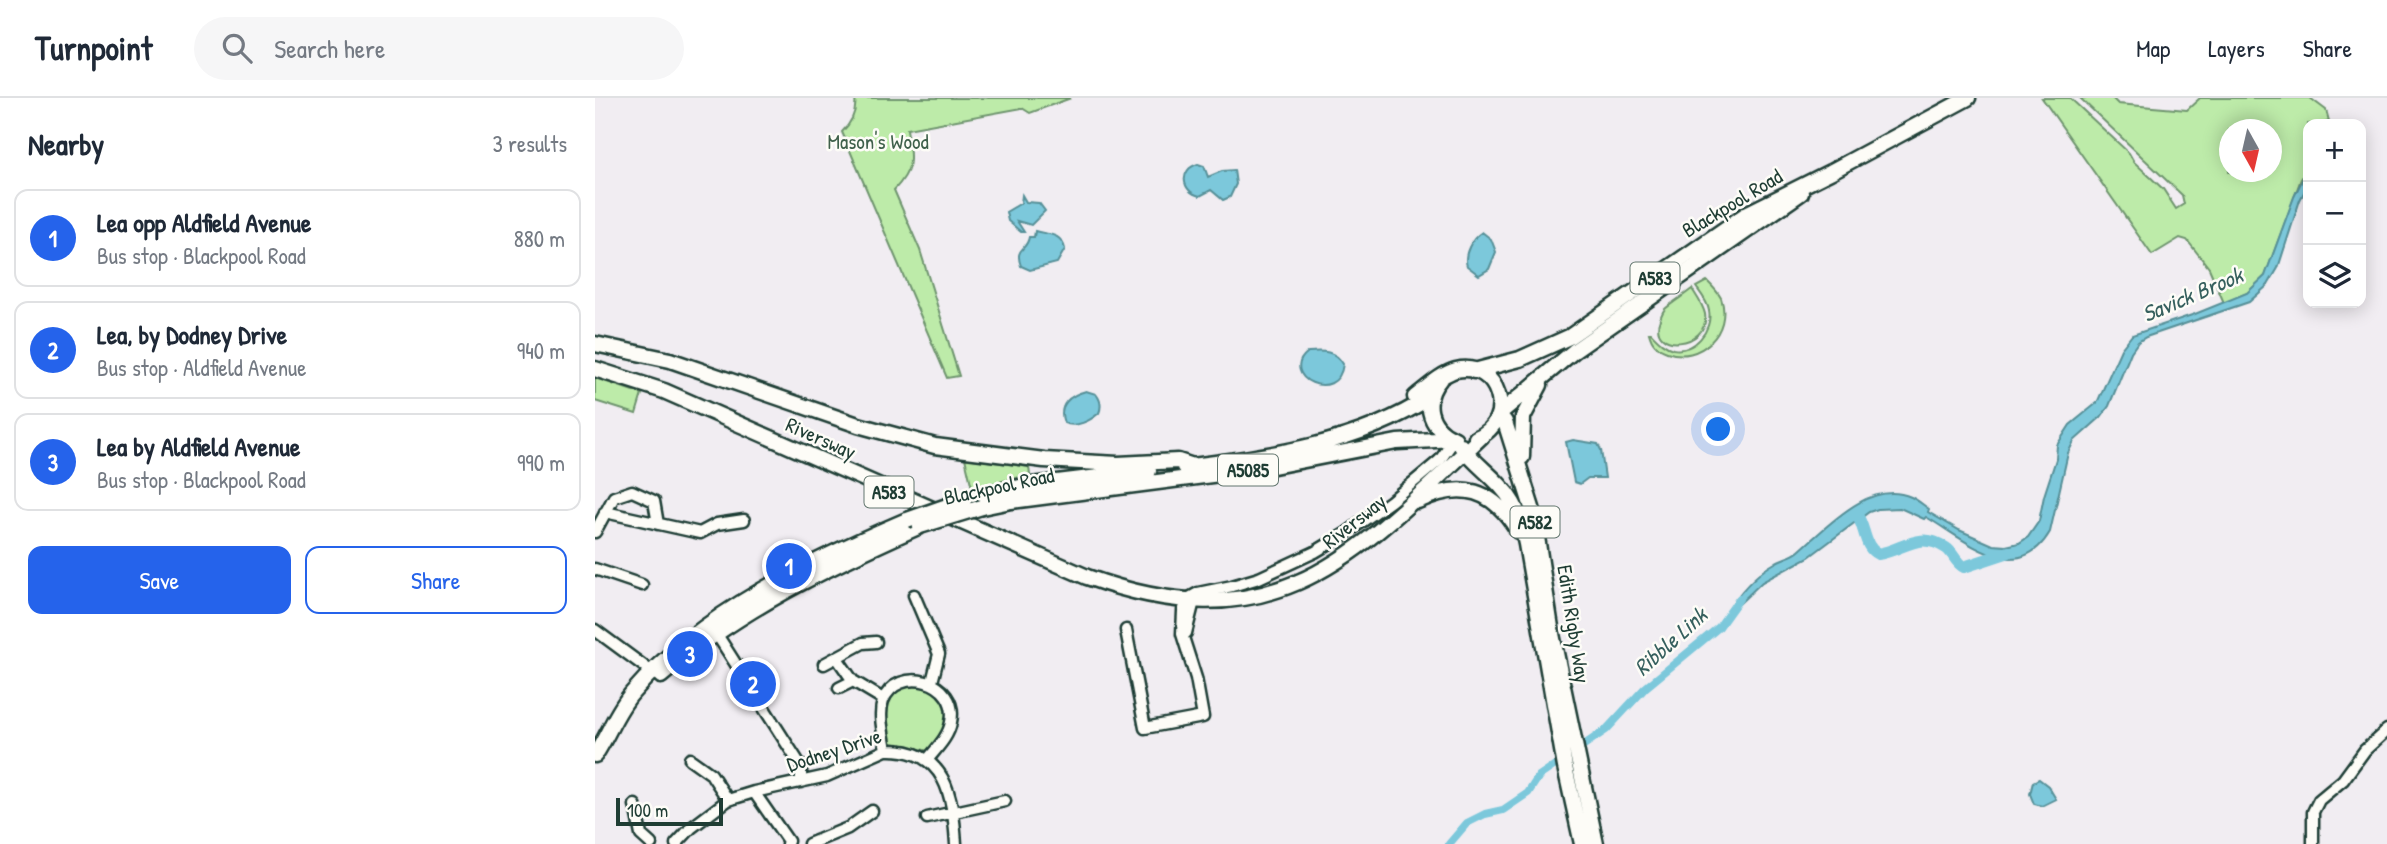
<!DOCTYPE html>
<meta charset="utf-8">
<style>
:root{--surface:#fff;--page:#f6f6f7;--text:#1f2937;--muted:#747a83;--line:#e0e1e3;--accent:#2563eb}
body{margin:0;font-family:"Patrick Hand",sans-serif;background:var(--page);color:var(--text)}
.controls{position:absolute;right:21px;top:21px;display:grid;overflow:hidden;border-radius:14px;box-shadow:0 4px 18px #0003}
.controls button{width:63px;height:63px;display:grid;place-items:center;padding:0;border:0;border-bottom:2px solid var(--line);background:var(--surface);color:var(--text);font:35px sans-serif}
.compass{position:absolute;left:1624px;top:21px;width:63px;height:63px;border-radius:50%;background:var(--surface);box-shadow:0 4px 18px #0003;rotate:172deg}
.scale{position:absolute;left:21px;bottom:18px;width:107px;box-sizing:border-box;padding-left:7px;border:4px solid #1f3d34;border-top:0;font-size:19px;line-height:24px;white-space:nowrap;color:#1f3d34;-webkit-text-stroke:5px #fdfcf7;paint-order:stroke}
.you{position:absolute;left:1124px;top:332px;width:24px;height:24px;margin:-18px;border:5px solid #fff;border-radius:50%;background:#1a73e8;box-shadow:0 0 0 10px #1a73e833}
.badge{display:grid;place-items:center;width:46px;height:46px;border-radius:50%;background:var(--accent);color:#fff;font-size:23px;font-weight:700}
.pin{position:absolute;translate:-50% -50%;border:4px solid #fff;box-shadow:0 2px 7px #0006}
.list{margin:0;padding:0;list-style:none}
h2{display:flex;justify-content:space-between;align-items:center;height:91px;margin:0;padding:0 28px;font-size:30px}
h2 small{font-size:23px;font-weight:400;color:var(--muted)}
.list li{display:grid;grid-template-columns:46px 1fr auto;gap:21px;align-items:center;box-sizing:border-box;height:98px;margin:0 14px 14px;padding:0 14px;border:2px solid var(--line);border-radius:14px}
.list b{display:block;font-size:26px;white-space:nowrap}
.list p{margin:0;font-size:23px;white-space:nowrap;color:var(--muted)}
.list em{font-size:23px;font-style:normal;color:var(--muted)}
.actions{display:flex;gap:14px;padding:21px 28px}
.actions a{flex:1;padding:16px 0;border:2px solid var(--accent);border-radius:14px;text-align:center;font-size:24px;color:var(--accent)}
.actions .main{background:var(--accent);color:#fff}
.icon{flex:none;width:38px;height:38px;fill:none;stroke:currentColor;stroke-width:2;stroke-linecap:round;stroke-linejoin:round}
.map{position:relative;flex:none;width:1792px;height:746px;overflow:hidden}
header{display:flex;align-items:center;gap:42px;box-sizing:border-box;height:98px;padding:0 35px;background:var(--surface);border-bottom:2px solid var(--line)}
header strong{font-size:33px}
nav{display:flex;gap:38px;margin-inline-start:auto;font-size:24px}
.search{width:490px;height:63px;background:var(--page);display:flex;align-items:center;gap:18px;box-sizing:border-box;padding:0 24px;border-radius:38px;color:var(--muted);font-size:26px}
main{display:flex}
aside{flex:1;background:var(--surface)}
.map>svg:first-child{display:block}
</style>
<header>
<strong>Turnpoint</strong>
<div class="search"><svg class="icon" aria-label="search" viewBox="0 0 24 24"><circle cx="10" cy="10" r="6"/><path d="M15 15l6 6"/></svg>Search here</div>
<nav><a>Map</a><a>Layers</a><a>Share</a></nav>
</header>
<main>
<aside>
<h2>Nearby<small>3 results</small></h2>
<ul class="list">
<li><span class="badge">1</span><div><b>Lea opp Aldfield Avenue</b><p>Bus stop · Blackpool Road</p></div><em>880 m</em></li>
<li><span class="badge">2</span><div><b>Lea, by Dodney Drive</b><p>Bus stop · Aldfield Avenue</p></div><em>940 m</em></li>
<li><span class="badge">3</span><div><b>Lea by Aldfield Avenue</b><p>Bus stop · Blackpool Road</p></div><em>990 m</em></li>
</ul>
<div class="actions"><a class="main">Save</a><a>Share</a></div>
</aside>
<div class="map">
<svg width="1792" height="746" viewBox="0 0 1792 746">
<rect width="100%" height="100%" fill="#f1edf2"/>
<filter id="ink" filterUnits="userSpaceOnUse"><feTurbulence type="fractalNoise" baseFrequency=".0143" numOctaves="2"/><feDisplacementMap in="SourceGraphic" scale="14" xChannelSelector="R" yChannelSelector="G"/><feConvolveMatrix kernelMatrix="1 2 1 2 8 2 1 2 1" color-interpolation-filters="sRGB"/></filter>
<g filter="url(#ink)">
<!-- green -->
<path fill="#bdeba9" stroke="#6e946e" stroke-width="2" fill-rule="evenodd" d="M260 0H476L435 15 427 10 312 31C316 60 320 70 299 92L325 152 364 278 352 280 247 34C256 25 262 13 260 0Z
M1447 0H1475L1534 55 1539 64 1568 91 1581 111 1589 106 1587 97 1485 0H1517L1523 6 1592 12 1605 0H1715L1731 12 1734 23 1728 26H1713V70L1706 81 1670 178 1652 195 1629 205 1614 170 1592 142 1585 140 1557 157ZM1634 32H1676V74H1634Z
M1112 183C1117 188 1123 194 1126 200 1138 234 1104 266 1072 254 1061 250 1057 246 1054 235H1056C1063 242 1068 248 1078 251 1099 255 1118 232 1114 213 1113 204 1106 196 1101 189Z
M1097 191C1102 199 1108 207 1110 216 1115 251 1052 255 1065 221 1067 216 1067 214 1070 211 1078 204 1088 198 1097 191Z
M0 280 47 296 41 316 0 303Z
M370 360 434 369 435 377 377 390Z
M321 585 342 592C360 622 354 628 334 653L292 644C288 613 284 593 321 585Z"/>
<!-- water -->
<path fill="#7cc8db" stroke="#579098" stroke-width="2" d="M603 66 609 68 613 79 627 73 639 72 641 86 635 99 628 102 616 92 605 98C586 94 584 71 603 66Z
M1713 70V87L1705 102 1683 170 1673 187 1654 204 1551 239 1543 244 1536 254 1514 308 1506 319 1479 343 1473 355 1455 434C1422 491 1368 440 1331 419L1329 421 1305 410 1283 411 1274 414 1214 459 1167 484 1141 509 1137 506C1149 489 1162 475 1180 465 1187 460 1197 459 1204 453 1232 429 1274 381 1316 399 1323 402 1328 407 1334 411L1333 414 1364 432 1398 447 1411 448 1424 445 1433 439 1444 423 1449 398 1461 361 1462 347 1475 327 1502 305 1526 251 1537 237 1600 216 1652 195 1670 178 1699 99Z
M427 97 431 104 444 105 450 113 436 127 422 123 429 134H426L413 123 411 114 426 105Z
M440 133C452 137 466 134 470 151L462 165 435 172 426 168C419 149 432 153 434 139H439Z
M887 134 896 141 901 154 894 171 884 177 872 168C868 156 877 140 887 134Z
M713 254C728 253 740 252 748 266 743 308 682 278 713 254Z
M491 293 501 296C505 301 507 308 504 315 495 323 481 330 469 325 462 307 475 297 491 293Z
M978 342 1003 346 1006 352 1010 380H993L985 386 979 384 971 344Z
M1444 681 1453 688 1461 701 1447 708 1439 706 1435 696 1438 684Z"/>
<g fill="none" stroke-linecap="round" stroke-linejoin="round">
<!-- canal -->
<path stroke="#7cc8db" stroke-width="8" d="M980 653 1011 632 1050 590 1124 529 1144 501
M854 746 872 725 890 716 908 712 933 695 944 678 969 661"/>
<!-- river -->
<path stroke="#7cc8db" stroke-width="12" d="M1261 416C1271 428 1268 449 1283 456 1309 452 1323 432 1351 450 1359 455 1360 465 1369 469L1414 454"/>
<!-- minor casing -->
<g stroke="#1f3d34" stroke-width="15">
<path id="minor" d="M10 414 105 435 122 426 149 422
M0 434 19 399 37 393 59 403 63 426
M0 471 47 487
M319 497 344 556 337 584
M0 532 61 577
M119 532 206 668V684
M531 532 550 630 608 619 601 580 587 536 588 513 594 500 603 495 637 488 664 480 720 454 750 436 796 403 845 362 860 341
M591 535 599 503
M242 560 258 583 288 601
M229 566 268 545 281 544
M244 590 258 583
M291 652C289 637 283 618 288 603 302 566 365 582 356 624 354 638 342 650 333 661
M95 661 116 676 133 702
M159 694 193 743 192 746
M40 707 46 737 56 746
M332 720 410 703
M81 746 96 730 133 702 159 694 232 678 291 652C351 650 358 698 361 746
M214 746 253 730 277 713
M1718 746V714L1724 702 1748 682 1770 652 1792 632"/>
</g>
<!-- highway casing -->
<g stroke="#1f3d34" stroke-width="19">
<path id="highway" d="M0 246 75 262 263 327 340 348 449 362 523 366 583 363 598 368
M0 271 69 293 492 479C682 547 758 460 887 338
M879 273 925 261 974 239 1153 115 1235 74 1373 0
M845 281C827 302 833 329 858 340
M820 299C832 290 846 276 861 272 904 262 923 323 881 340
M904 316 910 324 938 413 957 536 1001 746
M904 316 979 253 1206 95
M866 348C882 369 905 382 918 405 925 417 928 433 931 446L970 669 987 746
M927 359 928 319 945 287
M589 369C672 359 764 346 835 299
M369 402 429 388 554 373
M823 403C867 382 898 391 923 433
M387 409 416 403 663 371 802 344 860 341
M66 578C143 512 233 469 325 428
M0 657C14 636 21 613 38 594 107 514 216 463 312 422"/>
</g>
<!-- minor -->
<use href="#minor" stroke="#fdfcf7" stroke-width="10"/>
<!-- highway -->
<use href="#highway" stroke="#fdfcf7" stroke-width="14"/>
<!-- highway-bridge casing -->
<g stroke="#1f3d34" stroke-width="19" stroke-linecap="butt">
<path id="highway-bridge" d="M312 422 369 402
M325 428 387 409"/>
</g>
<!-- highway-bridge -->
<use href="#highway-bridge" stroke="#fdfcf7" stroke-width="14"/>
</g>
</g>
<g text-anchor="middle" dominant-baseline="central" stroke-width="5" stroke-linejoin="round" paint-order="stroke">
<!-- shield labels -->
<g fill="#fdfcf7" stroke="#62766e" stroke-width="2">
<rect x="1035.5" y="164.5" width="49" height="31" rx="5"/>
<rect x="623" y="356.5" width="60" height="31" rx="5"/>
<rect x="269.5" y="378.5" width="49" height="31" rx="5"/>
<rect x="915.5" y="408.5" width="49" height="31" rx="5"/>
</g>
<g font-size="19" font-weight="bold" fill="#1f3d34">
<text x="1060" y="180">A583</text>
<text x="653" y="372">A5085</text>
<text x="294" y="394">A583</text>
<text x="940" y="424">A582</text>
</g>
<!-- park labels -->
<g font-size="21" fill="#3f604b" stroke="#fdfcf7">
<text x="283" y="43">Mason's Wood</text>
</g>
<!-- street labels -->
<g font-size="21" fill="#1f3d34" stroke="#fdfcf7">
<text transform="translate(1137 105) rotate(-31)">Blackpool Road</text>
<text transform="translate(226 340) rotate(24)">Riversway</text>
<text transform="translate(404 388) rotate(-12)">Blackpool Road</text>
<text transform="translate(759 423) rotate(-38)">Riversway</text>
<text transform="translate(979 526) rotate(81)">Edith Rigby Way</text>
<text transform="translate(239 652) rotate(-18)">Dodney Drive</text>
</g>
<!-- water labels -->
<g font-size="23" font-style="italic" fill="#36605e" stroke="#fdfcf7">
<text transform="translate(1597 196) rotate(-23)">Savick Brook</text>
<text transform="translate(1075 543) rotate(-42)">Ribble Link</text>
</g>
</g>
</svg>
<div class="controls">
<button>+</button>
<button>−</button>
<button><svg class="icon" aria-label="layers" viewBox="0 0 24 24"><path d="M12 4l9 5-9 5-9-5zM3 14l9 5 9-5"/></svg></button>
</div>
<svg class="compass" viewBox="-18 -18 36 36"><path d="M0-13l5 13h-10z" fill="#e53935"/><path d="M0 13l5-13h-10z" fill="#747a83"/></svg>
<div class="scale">100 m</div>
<div class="you"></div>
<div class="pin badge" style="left:194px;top:468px">1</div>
<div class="pin badge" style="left:158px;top:586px">2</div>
<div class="pin badge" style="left:95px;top:556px">3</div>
</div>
</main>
